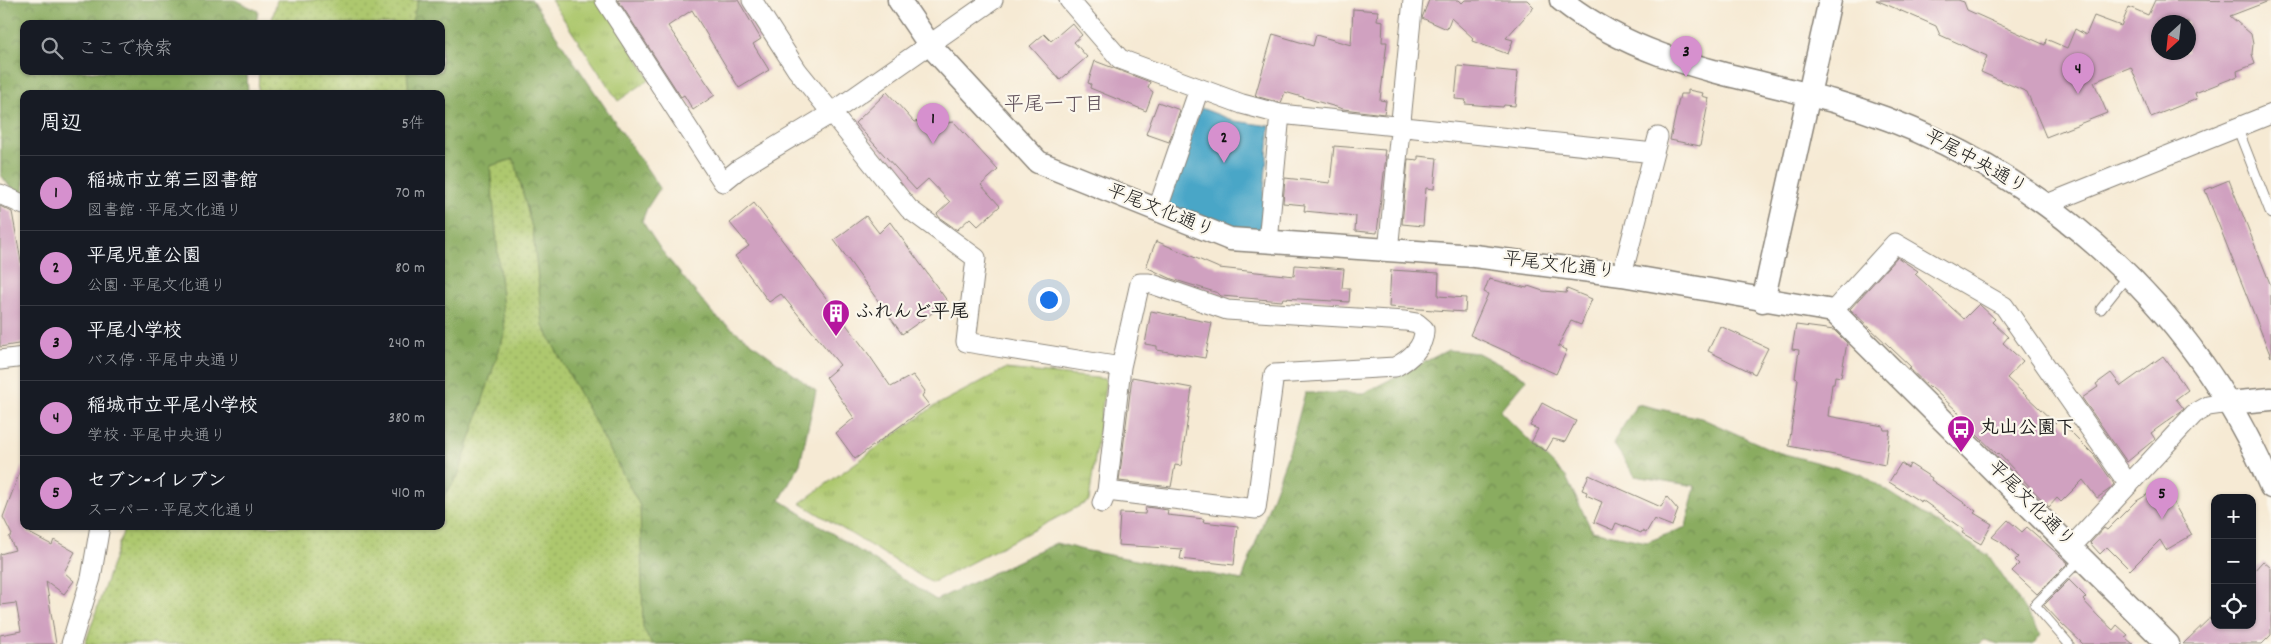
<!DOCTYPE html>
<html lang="ja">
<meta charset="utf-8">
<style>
:root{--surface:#171b24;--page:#242831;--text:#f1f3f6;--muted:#9ea1a6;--line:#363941;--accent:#d690ce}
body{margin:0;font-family:Dekko,"Klee One",sans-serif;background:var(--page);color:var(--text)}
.controls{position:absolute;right:15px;bottom:15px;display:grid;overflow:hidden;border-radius:10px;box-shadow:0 1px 4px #0004}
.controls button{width:45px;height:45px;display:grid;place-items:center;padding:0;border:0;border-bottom:1px solid var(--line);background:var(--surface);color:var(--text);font:25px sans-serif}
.compass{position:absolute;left:2151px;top:15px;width:45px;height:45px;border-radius:50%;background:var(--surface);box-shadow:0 1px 4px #0004;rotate:207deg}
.you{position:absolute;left:1048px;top:299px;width:18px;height:18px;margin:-12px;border:4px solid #fff;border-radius:50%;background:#1a73e8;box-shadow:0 0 0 8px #1a73e833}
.badge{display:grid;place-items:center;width:32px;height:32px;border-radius:50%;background:var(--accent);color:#111;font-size:16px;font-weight:700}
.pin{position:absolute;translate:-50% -41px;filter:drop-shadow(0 1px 2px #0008)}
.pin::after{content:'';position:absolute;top:26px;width:18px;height:15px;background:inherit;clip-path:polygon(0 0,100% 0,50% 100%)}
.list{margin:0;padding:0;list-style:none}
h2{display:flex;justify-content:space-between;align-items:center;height:65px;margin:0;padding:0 20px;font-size:21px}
h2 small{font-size:16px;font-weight:400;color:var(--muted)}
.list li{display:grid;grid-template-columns:32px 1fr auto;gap:15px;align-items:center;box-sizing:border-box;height:75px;padding:0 20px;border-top:1px solid var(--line)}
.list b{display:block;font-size:19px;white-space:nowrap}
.list p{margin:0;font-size:16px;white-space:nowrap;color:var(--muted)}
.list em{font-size:16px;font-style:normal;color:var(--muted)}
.icon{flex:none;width:28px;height:28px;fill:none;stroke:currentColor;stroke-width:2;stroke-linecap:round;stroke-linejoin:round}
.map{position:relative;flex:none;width:2271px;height:644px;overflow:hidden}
.search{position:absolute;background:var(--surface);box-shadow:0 1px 4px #0004;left:20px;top:20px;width:425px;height:55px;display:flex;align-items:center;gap:12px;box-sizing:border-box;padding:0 18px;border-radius:10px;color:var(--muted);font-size:19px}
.panel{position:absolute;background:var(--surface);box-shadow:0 1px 4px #0004;left:20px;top:90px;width:425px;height:440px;border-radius:10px}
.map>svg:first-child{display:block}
</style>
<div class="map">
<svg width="2271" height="644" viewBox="0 0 2271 644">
<defs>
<pattern id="grass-dots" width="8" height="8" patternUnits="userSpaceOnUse" patternTransform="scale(1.25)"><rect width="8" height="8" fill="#adc86e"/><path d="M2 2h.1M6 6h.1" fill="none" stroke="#94ab5f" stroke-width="1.8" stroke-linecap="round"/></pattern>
<pattern id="forest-crowns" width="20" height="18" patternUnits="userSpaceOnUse" patternTransform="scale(1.25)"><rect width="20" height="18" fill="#8aac61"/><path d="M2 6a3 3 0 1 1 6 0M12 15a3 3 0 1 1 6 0" fill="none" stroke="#708b4f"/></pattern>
<pattern id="park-tufts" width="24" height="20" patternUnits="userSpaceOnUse" patternTransform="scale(1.25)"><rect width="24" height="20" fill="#adc86e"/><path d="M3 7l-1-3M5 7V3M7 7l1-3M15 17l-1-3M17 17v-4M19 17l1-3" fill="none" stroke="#94ab5f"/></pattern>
</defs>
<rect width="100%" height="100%" fill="#fbf7ec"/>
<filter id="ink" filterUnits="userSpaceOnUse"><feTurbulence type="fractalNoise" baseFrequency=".02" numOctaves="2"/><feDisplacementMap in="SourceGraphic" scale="10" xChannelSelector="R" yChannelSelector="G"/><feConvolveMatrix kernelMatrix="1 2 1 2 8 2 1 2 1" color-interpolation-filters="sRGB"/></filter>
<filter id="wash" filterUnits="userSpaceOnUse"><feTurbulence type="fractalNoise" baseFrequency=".0096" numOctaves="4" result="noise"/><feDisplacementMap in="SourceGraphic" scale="20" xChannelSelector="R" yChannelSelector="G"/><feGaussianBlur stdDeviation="1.12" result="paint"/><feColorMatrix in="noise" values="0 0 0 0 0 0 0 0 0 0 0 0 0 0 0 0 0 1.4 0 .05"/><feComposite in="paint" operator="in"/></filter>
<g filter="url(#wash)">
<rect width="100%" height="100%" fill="#f6ead4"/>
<!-- grass -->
<path fill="url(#grass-dots)" stroke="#647245" d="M277 0H513L680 644H85L125 526H441V94H258L259 71H441V24H271Z"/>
<!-- forest -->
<path fill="url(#forest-crowns)" stroke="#53643e" d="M0 0H235L258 11 256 24H24V71H247L248 94H24V193L9 186 1 175Z
M418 0H532L660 188 647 208 642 221 661 250 714 315 816 391 800 464 780 500 936 600 1056 543 1083 550 1242 580 1290 449 1305 393H1364L1448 350 1478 353 1527 379 1500 411 1566 477 1592 531 1647 542 1686 527 1695 486 1635 476 1613 443 1637 404 1701 418 1777 452 1861 474 1989 556 2041 634 2033 644H1999L1985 640 1978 644H652L643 628 640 506 543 326 533 232 514 159 490 166 505 332 458 476 441 500V94H409L407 71H441V24H411Z"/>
<!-- park -->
<path fill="url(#park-tufts)" stroke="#647245" d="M551 0H601L650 79 618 101Z
M1005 369 1106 379 1089 501 932 583 800 503 933 407Z"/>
<!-- water -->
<path fill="#48a6c7" stroke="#326172" d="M1201 108 1235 121 1270 126 1260 233 1245 231 1167 205Z"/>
<g id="blocks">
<!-- building -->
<path fill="#d0a1c0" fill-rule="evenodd" d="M618 0H738L761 39 753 44 769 70 739 88 692 10 668 26 715 95 693 110 684 95 681 97Z
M1429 0H1459L1462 3 1465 0H1527L1534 7 1506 38 1513 40 1508 54 1472 41 1473 38 1451 18 1447 29 1422 18Z
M1876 0H1958L1964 2 1967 10 2045 45 2046 39 2067 48 2075 29 2086 35 2094 16 2121 26 2129 7 2148 15 2155 0 2269 1 2230 16 2251 34 2253 44 2252 54 2255 64 2237 71 2238 76 2195 93 2197 99 2151 117 2131 67 2094 82 2107 113 2046 137 2027 92 1981 72 1987 56 1940 35 1936 26ZM2158 22H2188V52H2158Z
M1353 9 1378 11 1377 20 1383 21 1382 42H1387L1380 100 1386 101 1384 114 1343 109 1285 92 1281 103 1255 96 1273 34 1313 46 1316 35 1351 45Z
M1072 23 1082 35 1074 42 1087 57 1060 80 1030 46 1044 34 1051 41Z
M1095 61 1150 82 1148 88 1153 92 1146 111 1090 88 1091 84 1088 83Z
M1458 66 1518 72 1515 106 1504 105 1503 107 1465 104 1466 100 1455 99Z
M1688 90 1703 93 1702 96 1709 98 1700 146 1670 140 1680 94H1688Z
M887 92 914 122 939 119V124L954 122 998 170 981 185 1000 206 978 226 970 218 957 230 940 218 937 214 950 202 928 179 916 190 855 123Z
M1158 102 1180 110 1169 142 1146 134Z
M1334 146 1385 150 1384 156H1386L1377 233 1355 231 1356 216 1304 211 1305 205 1283 203 1285 178 1330 183Z
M1418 156 1437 158 1434 189 1426 188 1423 226 1402 224 1408 159 1418 160Z
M2229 180 2271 286V357L2205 190Z
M754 203 867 352 891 387 913 375 925 391 922 396 929 405 855 459 836 433 854 418 826 377 840 365 781 294 769 302 735 256 749 246 730 223Z
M0 206 12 212 24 277V343L0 347Z
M866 216 879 233 890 222 948 302 902 334 834 240Z
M1156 241 1219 268 1294 276 1295 265 1344 269 1342 288H1350L1349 302 1283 298 1282 301 1221 296 1218 293 1172 279 1146 267Z
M1897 257 1918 271 1915 274 1964 319 1979 304 1995 319 1992 322 2008 337 2003 343 2023 361 2007 378 2055 423 2059 420 2094 455 2114 484 2110 489 2097 498 2083 480 2061 502 2057 498 2049 507 1998 453 1997 454 1960 419 1962 417 1957 411 1931 387 1930 388 1909 368 1911 367 1850 309Z
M1391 270 1439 273 1438 296 1466 298 1465 312 1389 307Z
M1489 279 1527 288 1528 286 1543 291 1566 293 1567 289 1592 299 1581 325 1571 321 1558 346 1567 350 1556 374 1470 335 1488 294 1484 292Z
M1151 311 1212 323 1205 358 1157 350V346L1145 344Z
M1796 325 1834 330 1847 343 1841 377 1835 376 1834 384H1832L1828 416 1883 426 1884 430H1890L1885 465 1789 446 1798 379 1795 378 1799 350 1792 349Z
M1720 326 1768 348 1755 374 1708 351Z
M2163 356 2188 390 2176 399 2184 409 2151 433 2155 439 2127 462 2082 398 2098 387 2096 384 2111 373 2121 386Z
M1132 377 1192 388 1181 466 1175 465 1171 487 1119 481Z
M1542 403 1576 421 1565 442 1553 439 1546 451 1531 443 1538 429 1530 426Z
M1901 463 1908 468 1910 464 1932 478 1931 480 1976 511 1974 513 1992 524 1981 544 1962 533 1964 530 1922 500 1921 502 1889 482Z
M22 466 24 526 27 532 52 545 54 540 75 552 64 572 74 581 64 594 46 581 56 644H0V635L21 631 16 603 0 605V554L15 550 9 537 12 535 3 517Z
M1589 475 1661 507 1667 497 1678 510 1672 526 1654 519 1646 533 1642 531 1641 533 1616 523 1613 530 1594 522 1602 502 1586 495 1587 492 1582 490Z
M2163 485 2192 535 2166 550 2160 540 2130 570 2107 547 2100 554 2090 543 2104 528 2107 530 2135 502Z
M1146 507 1168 510 1167 515 1204 519 1203 522 1238 526 1234 565 1180 559 1182 549 1118 545 1120 513 1145 514Z
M2008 520 2022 532 2027 527 2068 563 2037 594 2012 571 2019 564 2015 560 2018 557 2001 542 1992 537Z
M2263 561 2271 568V635L2262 644H2183L2215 613V625H2252V573Z
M2069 580 2086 597 2083 600 2099 617 2113 630 2117 625 2128 635 2125 637 2133 644H2083L2060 622 2044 605Z"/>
</g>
</g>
<g filter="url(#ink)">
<use href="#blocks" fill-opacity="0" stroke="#898378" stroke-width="1"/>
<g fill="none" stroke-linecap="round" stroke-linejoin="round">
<!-- service casing -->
<g stroke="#898378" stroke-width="11">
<path id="service" d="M2237 127 2271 214
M2101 309 2128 275
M2069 644 2035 605 2082 558"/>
</g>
<!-- minor casing -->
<g stroke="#898378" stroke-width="21">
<path id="minor" d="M605 0 723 182 739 169 830 114 993 0
M752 0 797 70 909 209 976 258 966 342 1121 367
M1069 0 1120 59 1242 104 1280 114 1654 153
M0 194 24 205
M2047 204 2271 114
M1157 211 1199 89
M1268 242 1280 114
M1388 251 1413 0
M1622 275 1658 137
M1833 311 1895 243 2004 306 2129 485
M0 360 24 357
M1102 503 1107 491 1121 367 1140 283H1149L1227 310 1405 321 1417 323 1424 329C1425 346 1410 359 1395 367L1274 374 1256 509 1107 491
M2072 546 2194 414 2208 406 2229 403
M71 644 91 578 100 526"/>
</g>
<!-- tertiary casing -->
<g stroke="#898378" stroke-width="25">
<path id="tertiary" d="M899 0 929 44 1038 162 1230 239 1474 256 1622 275 1833 311 2168 644
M1561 0C1643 65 1736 74 1833 101 2029 157 2192 300 2271 487
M1763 301 1830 0
M2229 403 2271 399"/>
</g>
<!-- service -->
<use href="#service" stroke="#fff" stroke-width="9"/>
<!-- minor -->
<use href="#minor" stroke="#fff" stroke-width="19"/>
<!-- tertiary -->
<use href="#tertiary" stroke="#fff" stroke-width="22"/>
</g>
</g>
<!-- icons -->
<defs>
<g id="building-pin" transform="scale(1.4375)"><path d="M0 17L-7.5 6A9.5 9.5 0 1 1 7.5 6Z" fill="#b5179e" stroke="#fbf7ec"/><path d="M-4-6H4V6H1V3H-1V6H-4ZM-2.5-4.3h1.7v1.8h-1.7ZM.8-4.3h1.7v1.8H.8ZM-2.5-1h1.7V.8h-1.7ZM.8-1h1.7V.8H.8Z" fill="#fff"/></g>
<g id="bus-pin" transform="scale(1.4375)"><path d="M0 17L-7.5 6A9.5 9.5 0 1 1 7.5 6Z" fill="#b5179e" stroke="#fbf7ec"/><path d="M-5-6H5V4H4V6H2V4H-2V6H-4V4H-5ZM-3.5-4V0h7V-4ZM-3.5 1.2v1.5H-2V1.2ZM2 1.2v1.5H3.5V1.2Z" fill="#fff"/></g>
</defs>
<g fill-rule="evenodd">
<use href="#building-pin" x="836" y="313"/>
<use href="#bus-pin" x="1961" y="429"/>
</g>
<g text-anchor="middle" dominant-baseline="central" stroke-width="4.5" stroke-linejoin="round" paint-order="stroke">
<!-- street labels -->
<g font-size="19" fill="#1c1c1c" stroke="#fbf7ec">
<text transform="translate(1975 163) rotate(29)">平尾中央通り</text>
<text transform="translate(1160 212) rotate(22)">平尾文化通り</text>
<text transform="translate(1559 267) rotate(7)">平尾文化通り</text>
<text transform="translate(2030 505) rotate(45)">平尾文化通り</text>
</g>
<!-- poi labels -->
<g font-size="19" font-weight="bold" fill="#1c1c1c" stroke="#fbf7ec" text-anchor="start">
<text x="855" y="313">ふれんど平尾</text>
<text x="1980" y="429">丸山公園下</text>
</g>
<!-- neighbourhood labels -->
<g font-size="20" fill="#5b4b55" stroke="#fbf7ec">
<text x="1054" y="106">平尾一丁目</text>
</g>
</g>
</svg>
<div class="controls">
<button>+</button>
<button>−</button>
<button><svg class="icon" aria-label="locate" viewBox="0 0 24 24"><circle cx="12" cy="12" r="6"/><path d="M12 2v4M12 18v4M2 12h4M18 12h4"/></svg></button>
</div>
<svg class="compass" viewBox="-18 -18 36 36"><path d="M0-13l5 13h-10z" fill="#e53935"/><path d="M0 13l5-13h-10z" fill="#9ea1a6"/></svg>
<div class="you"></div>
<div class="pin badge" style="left:933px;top:144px">1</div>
<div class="pin badge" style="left:1224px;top:163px">2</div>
<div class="pin badge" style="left:1686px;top:77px">3</div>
<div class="pin badge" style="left:2078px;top:94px">4</div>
<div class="pin badge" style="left:2162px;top:519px">5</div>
<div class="search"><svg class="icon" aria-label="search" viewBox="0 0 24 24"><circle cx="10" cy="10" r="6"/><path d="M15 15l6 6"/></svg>ここで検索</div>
<section class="panel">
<h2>周辺<small>5件</small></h2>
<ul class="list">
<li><span class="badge">1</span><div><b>稲城市立第三図書館</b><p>図書館 · 平尾文化通り</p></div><em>70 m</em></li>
<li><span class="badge">2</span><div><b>平尾児童公園</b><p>公園 · 平尾文化通り</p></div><em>80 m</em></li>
<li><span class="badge">3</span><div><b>平尾小学校</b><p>バス停 · 平尾中央通り</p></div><em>240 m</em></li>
<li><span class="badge">4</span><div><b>稲城市立平尾小学校</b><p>学校 · 平尾中央通り</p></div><em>380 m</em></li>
<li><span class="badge">5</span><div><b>セブン-イレブン</b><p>スーパー · 平尾文化通り</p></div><em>410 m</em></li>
</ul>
</section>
</div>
